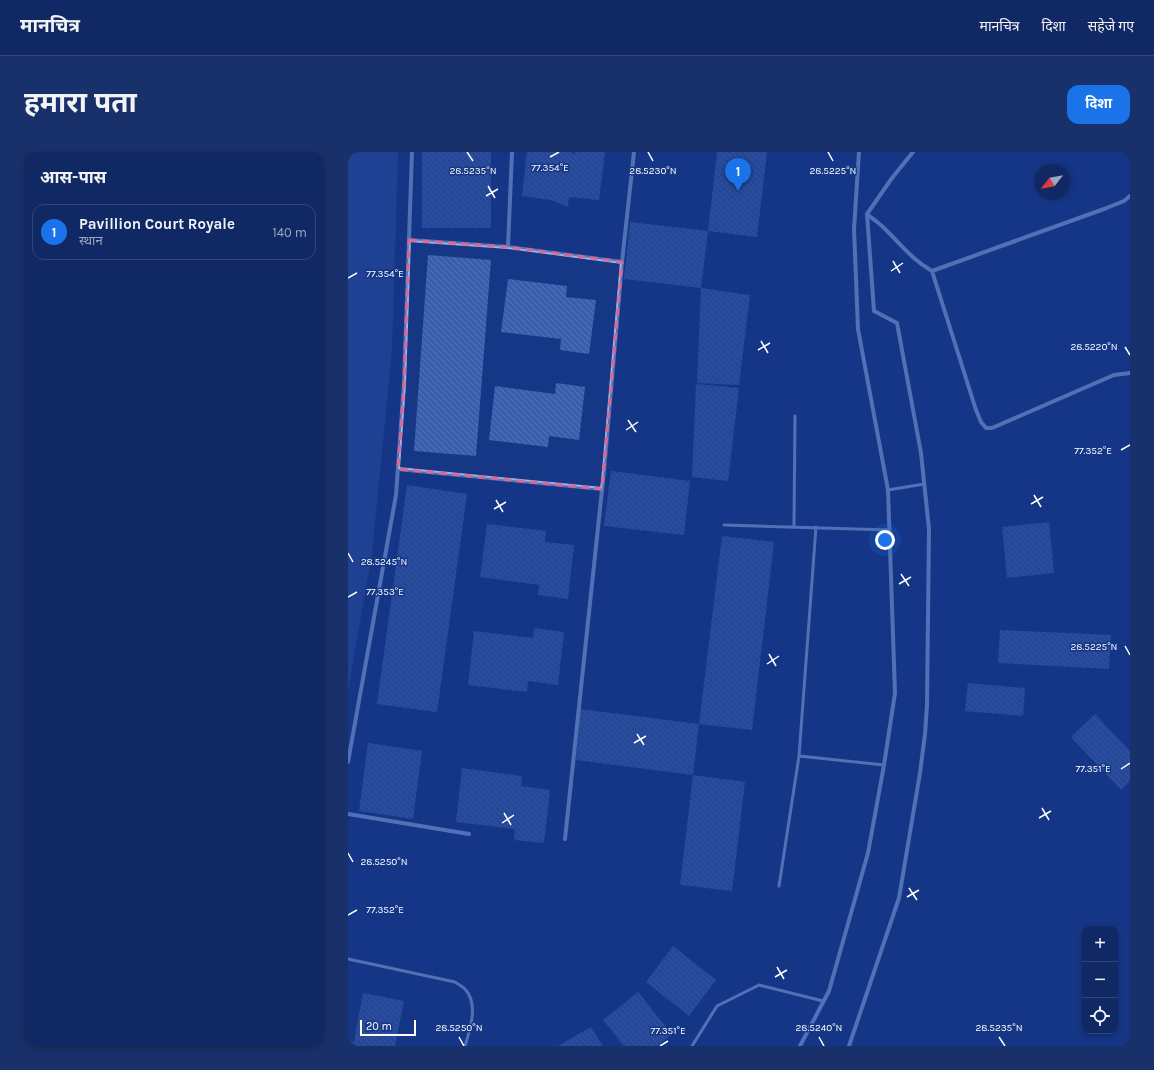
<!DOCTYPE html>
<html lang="hi">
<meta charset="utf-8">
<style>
:root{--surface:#102964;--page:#19316a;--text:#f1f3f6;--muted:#9ca6bf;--line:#304578;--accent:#1a73e8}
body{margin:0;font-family:Karla,"Noto Sans Devanagari",sans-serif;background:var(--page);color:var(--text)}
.controls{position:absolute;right:12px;bottom:12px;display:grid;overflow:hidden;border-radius:8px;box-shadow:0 2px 6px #0003}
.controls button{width:36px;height:36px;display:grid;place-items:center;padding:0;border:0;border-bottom:1px solid var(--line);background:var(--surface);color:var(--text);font:20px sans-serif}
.compass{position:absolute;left:686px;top:12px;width:36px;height:36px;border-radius:50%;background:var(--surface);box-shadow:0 2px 6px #0003;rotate:239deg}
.scale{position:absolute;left:12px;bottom:10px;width:56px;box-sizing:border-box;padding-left:4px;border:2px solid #fff;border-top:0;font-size:11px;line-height:14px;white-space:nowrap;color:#fff;-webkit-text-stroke:3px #153786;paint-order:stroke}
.you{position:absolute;left:537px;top:388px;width:14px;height:14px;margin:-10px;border:3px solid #fff;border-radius:50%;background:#1a73e8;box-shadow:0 0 0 6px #1a73e833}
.badge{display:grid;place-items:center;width:26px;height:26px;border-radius:50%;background:var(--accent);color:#fff;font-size:13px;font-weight:700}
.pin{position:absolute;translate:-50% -33px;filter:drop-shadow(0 1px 2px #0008)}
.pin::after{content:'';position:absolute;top:21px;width:14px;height:12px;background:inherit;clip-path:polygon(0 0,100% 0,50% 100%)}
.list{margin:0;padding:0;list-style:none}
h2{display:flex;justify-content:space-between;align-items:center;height:52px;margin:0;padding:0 16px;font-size:17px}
h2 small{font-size:13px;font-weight:400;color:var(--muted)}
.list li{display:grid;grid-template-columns:26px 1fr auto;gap:12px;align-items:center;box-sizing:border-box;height:56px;margin:0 8px 8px;padding:0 8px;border:1px solid var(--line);border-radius:12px}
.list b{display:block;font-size:15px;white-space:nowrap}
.list p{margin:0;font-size:13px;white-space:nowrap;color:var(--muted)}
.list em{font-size:13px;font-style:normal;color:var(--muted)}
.icon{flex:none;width:22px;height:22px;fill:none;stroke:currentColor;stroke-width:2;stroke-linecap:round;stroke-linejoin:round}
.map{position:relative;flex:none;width:782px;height:894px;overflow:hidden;border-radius:12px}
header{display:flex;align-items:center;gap:24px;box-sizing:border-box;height:56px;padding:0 20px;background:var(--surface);border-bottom:1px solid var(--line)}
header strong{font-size:19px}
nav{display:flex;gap:22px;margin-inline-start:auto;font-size:14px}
.intro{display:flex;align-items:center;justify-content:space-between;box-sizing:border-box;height:96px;padding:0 24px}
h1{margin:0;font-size:28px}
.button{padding:10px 18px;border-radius:12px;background:var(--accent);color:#fff;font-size:14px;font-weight:700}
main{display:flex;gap:24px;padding:0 24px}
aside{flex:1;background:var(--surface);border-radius:12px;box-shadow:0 2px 6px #0003}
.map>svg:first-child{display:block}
</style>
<header>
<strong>मानचित्र</strong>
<nav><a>मानचित्र</a><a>दिशा</a><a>सहेजे गए</a></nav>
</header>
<div class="intro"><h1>हमारा पता</h1><a class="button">दिशा</a></div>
<main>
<aside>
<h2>आस-पास<small></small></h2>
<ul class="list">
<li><span class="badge">1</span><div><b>Pavillion Court Royale</b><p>स्थान</p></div><em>140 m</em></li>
</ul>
</aside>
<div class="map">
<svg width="782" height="894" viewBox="0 0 782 894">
<defs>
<pattern id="building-back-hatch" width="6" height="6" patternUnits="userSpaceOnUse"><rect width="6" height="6" fill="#395eae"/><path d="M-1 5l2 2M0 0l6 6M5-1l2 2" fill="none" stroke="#5776ba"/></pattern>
</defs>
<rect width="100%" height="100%" fill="#153786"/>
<!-- green -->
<path fill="#284fa5" d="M0 0H50L44 198 24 401 0 539Z"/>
<!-- building -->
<path fill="url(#building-back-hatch)" d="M74 0H143V76H74Z
M179 0H222L226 2 227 0H257L251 48 221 45 220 55 203 48 174 44Z
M369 0H419L409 85 360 79Z
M282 70 360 79 353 136 402 143 391 233 349 231 353 136 276 127Z
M80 103 143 108 128 304 66 299Z
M160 127 219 134 218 145 248 148 241 202 212 198 213 187 153 180Z
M208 231 237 235 231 288 201 284 200 295 141 288 147 234 207 242Z
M348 232 391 236 380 329 344 325Z
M263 319 342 329 336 383 256 374Z
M59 333 119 342 89 560 29 552Z
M701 370 706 421 659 426 654 375Z
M139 372 198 379 197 390 226 393 220 447 190 443 191 433 132 425Z
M374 384 426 390 404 578 351 572Z
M186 476 216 480 210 533 180 529 179 540 120 533 126 479 185 486Z
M652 478 763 483 761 517 650 511Z
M620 531 677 536 675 564 617 559Z
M232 557 351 572 345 623 228 608Z
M747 562 782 599V629L773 638 723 585Z
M20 591 74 599 65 667 11 659Z
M114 616 174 624 173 634 202 638 196 691 166 688 167 677 108 670Z
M345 623 397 630 384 739 332 733Z
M325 794 368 828 341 864 298 830Z
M290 840 324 882 309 894H276L255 868Z
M15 841 56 849 47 894H0V889L6 890Z
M243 875 255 894H210Z"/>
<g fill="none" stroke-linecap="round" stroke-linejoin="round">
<!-- service -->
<path stroke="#9ab5ee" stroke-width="3" d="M540 338 576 332
M376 373 542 378
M446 374 447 264
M468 375 451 604 536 613
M431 734 451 604
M0 807 107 830C110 832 114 834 117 837 131 852 122 877 117 894
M344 894 369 854 411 833 475 849"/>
<!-- minor -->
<path stroke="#9ab5ee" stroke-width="4" d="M519 62C526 68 534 73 540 80 556 96 564 107 584 119L628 258 633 270 638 276H644L766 223 782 221
M61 88 160 95 164 0
M160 95 274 110
M584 119 756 57 776 49 782 44
M50 317 254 337
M0 610 48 343 56 232 64 0
M0 662 121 682
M217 687 256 319 274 110 286 0
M452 894 481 839 520 701 536 613 547 541 540 338 510 177 506 77 511 0
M501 894 551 746 572 621 577 582 579 553 581 377 573 301 549 171 526 159 519 62 544 26 565 0"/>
</g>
<!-- marked area -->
<path d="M0 0H782V894H0ZM61 88 160 95 274 110 254 337 50 317 56 232Z" fill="#153786" fill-opacity=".55" fill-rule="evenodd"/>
<path fill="none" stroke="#d76994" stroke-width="3" stroke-dasharray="8 5" stroke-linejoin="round" d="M61 88 160 95 274 110 254 337 50 317 56 232Z"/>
<!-- ticks -->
<path fill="none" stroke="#fff" stroke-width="1.5" d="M119 0 125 9M300 0 305 9M480 0 485 9M202 5 211 0M140 34 147 46M138 44 150 37M545 109 552 121M543 119 555 111M0 126 9 121M413 189 420 201M777 195 782 203M410 198 422 191M280 268 288 280M278 278 290 270M773 298 782 293M686 343 693 355M148 348 155 360M683 352 695 345M146 357 158 350M0 401 5 410M553 422 561 434M551 432 563 425M0 445 9 440M777 494 782 503M421 502 428 514M419 512 431 504M289 582 296 593M286 591 298 584M773 617 782 611M694 656 701 668M156 661 163 673M691 666 703 659M154 671 166 663M0 701 5 710M561 736 569 748M559 745 571 738M0 763 9 758M429 815 436 827M427 825 439 818M111 885 116 894M471 885 476 894M651 885 657 894M312 894 320 889"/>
<g font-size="10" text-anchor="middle" fill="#fff" stroke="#153786" stroke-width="3" stroke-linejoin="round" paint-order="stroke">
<text x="202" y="19">77.354°E</text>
<text x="305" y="22">28.5230°N</text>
<text x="125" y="22">28.5235°N</text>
<text x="485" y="22">28.5225°N</text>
<text x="37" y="125">77.354°E</text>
<text x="746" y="198">28.5220°N</text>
<text x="745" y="302">77.352°E</text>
<text x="36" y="413">28.5245°N</text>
<text x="37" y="443">77.353°E</text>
<text x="746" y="498">28.5225°N</text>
<text x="745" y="620">77.351°E</text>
<text x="36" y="713">28.5250°N</text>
<text x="37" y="761">77.352°E</text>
<text x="111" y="879">28.5250°N</text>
<text x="471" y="879">28.5240°N</text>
<text x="651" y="879">28.5235°N</text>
<text x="320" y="882">77.351°E</text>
</g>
</svg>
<div class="controls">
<button>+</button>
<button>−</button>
<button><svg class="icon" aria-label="locate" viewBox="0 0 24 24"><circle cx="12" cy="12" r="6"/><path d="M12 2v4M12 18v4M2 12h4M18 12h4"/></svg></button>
</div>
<svg class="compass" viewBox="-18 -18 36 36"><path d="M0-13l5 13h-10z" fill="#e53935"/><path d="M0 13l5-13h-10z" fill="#9ca6bf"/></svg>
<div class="scale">20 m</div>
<div class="you"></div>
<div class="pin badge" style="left:390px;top:39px">1</div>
</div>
</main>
